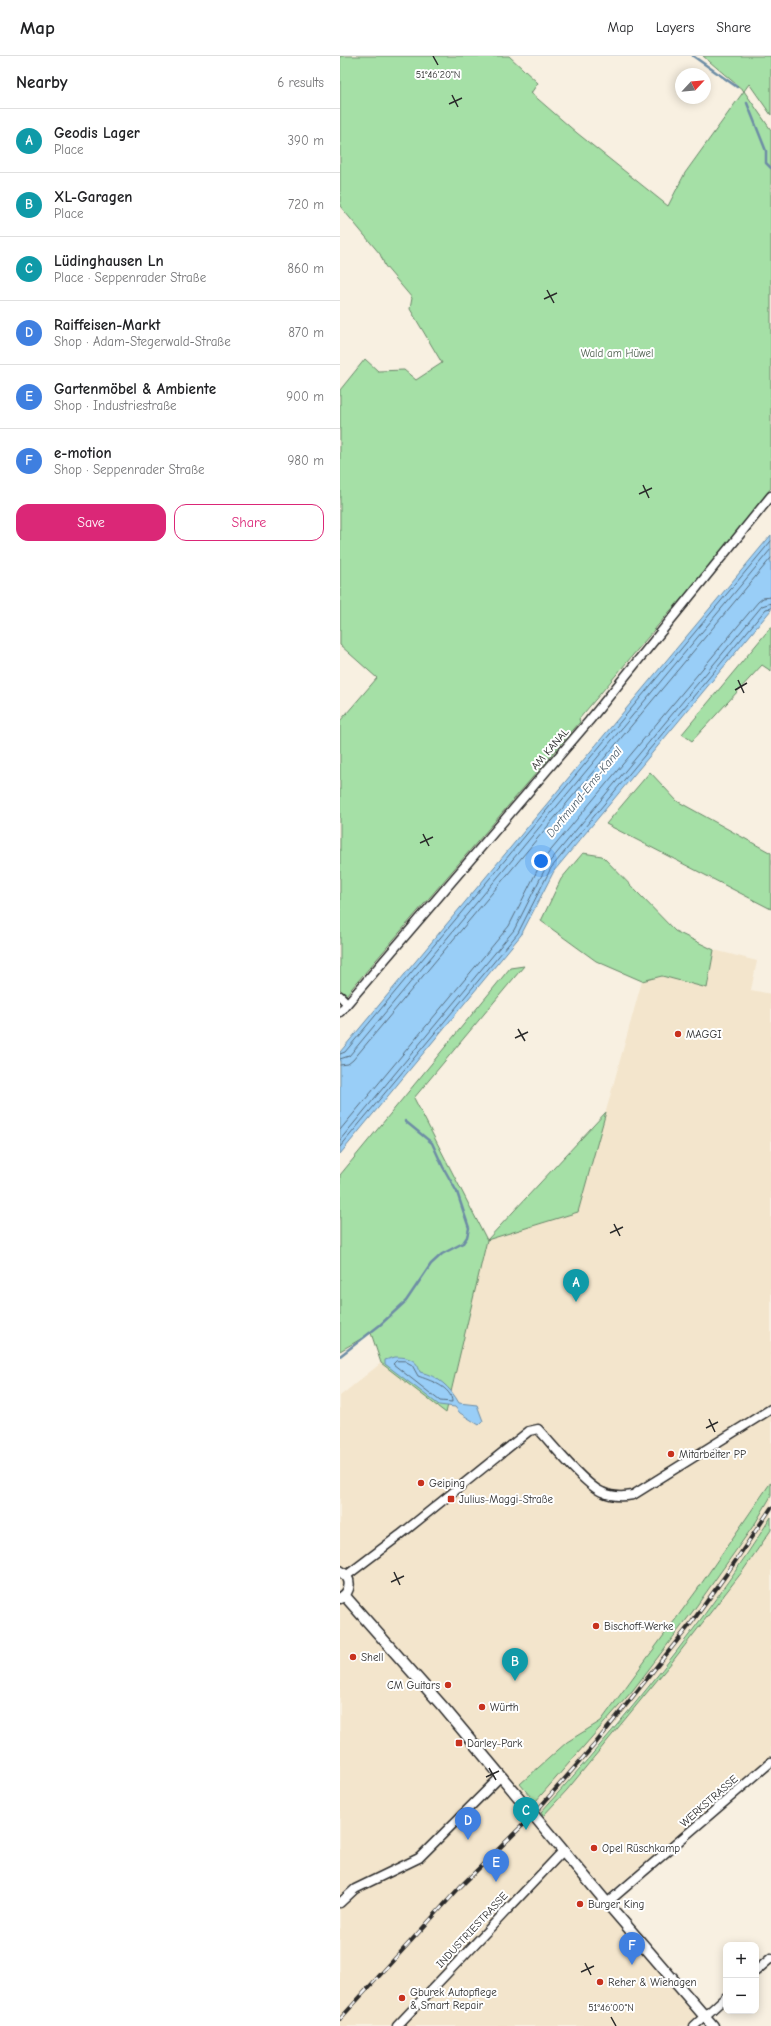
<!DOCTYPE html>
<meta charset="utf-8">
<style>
:root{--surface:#fff;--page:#f2f2f2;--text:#202124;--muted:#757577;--line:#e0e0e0;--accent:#db2777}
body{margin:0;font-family:"Comic Neue",sans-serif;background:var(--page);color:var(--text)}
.controls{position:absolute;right:12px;bottom:12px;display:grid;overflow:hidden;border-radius:8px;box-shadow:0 2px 10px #0003}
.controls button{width:36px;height:36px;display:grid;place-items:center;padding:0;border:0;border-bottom:1px solid var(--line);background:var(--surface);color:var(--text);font:20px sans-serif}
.compass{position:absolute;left:335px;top:12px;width:36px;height:36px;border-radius:50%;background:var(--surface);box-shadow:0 2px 10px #0003;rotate:64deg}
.you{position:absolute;left:201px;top:805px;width:14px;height:14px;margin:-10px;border:3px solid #fff;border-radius:50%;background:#1a73e8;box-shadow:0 0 0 6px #1a73e833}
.badge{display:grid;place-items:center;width:26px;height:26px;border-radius:50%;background:var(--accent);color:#fff;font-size:13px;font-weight:700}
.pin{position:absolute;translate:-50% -33px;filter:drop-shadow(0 1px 2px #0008)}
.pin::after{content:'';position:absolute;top:21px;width:14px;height:12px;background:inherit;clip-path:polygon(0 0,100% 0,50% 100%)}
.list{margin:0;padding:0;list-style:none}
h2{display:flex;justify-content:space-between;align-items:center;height:52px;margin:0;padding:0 16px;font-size:17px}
h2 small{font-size:13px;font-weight:400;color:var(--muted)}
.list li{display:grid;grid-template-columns:26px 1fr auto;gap:12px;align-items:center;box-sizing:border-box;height:64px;padding:0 16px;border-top:1px solid var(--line)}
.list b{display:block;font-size:15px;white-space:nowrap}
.list p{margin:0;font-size:13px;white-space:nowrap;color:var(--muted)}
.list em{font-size:13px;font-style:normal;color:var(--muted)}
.actions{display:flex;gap:8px;padding:12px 16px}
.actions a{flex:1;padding:9px 0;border:1px solid var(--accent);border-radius:12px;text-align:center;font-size:14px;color:var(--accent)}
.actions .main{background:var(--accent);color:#fff}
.map{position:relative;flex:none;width:431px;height:1970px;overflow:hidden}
header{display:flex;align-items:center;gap:24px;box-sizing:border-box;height:56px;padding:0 20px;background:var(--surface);border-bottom:1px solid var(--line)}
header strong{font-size:19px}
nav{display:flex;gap:22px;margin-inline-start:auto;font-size:14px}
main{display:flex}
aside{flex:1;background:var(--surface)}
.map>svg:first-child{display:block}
</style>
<header>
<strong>Map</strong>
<nav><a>Map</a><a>Layers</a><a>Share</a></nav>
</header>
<main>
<aside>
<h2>Nearby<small>6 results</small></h2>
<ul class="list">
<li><span class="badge" style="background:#0f9aa8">A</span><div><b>Geodis Lager</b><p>Place</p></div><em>390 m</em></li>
<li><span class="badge" style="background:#0f9aa8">B</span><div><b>XL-Garagen</b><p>Place</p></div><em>720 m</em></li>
<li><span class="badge" style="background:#0f9aa8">C</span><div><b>Lüdinghausen Ln</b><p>Place · Seppenrader Straße</p></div><em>860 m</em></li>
<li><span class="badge" style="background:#3f7fe0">D</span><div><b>Raiffeisen-Markt</b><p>Shop · Adam-Stegerwald-Straße</p></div><em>870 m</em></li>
<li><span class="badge" style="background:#3f7fe0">E</span><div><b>Gartenmöbel &amp; Ambiente</b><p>Shop · Industriestraße</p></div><em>900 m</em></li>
<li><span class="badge" style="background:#3f7fe0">F</span><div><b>e-motion</b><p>Shop · Seppenrader Straße</p></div><em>980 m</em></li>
</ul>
<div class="actions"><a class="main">Save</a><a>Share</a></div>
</aside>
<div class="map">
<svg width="431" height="1970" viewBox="0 0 431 1970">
<rect width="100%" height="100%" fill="#f8f0e1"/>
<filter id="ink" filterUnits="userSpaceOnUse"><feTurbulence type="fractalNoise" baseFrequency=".025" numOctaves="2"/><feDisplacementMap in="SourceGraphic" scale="8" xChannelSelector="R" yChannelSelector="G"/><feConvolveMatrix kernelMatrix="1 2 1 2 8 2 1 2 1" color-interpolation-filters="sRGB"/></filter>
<g filter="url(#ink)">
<!-- built -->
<path fill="#f3e5cc" d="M374 894 417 905 411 934 431 938V1426L357 1534 261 1665 227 1686 180 1728 190 1743 182 1752 361 1959 350 1970H0V1340L41 1307 106 1357 147 1184 238 1156 302 925 322 920 367 932Z
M431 1440V1461L378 1539 315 1621 201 1756 195 1746 293 1634 353 1555 416 1466Z
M431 1474V1701L268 1838 203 1760 227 1734 332 1606 402 1516Z"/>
<!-- green -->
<path fill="#a5e0a6" stroke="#688668" d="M0 0H169L198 27 191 37 237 77 328 150 345 117 404 35 363 0H431V59L410 29 409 28 404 35 431 74V432L355 529 330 555 239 663 240 666 6 939 0 933V665L37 622 0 589V334L25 303 38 315 64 314 76 324 102 307 70 253 72 242 45 210 40 198 0 150Z
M431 571V615L422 609 352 685 342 678Z
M310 716 337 745 431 797V853L266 768Z
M243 797 262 800 335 875 374 894 367 932 322 920 302 925 256 905 201 865 221 823Z
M184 910 74 1042 147 1184 266 1056 238 1156 147 1184 106 1357 41 1307 31 1277 0 1295V1119L170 912Z
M431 1426V1440L416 1466 353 1555 293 1634 195 1746 180 1728 227 1686 261 1665 357 1534Z
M431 1461V1474L402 1516 332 1606 227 1734 203 1760 201 1756C284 1664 365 1566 431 1461Z"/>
<!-- water -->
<path fill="#99cef7" stroke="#6d8da5" d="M431 479V554L214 815 181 879 0 1098V996Z
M55 1301C68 1301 77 1303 80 1316 98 1320 110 1331 119 1347L137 1349 143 1365 139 1369 120 1357 115 1351 99 1349 45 1308V1304Z"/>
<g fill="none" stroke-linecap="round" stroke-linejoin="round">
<!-- shore -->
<path stroke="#576c7d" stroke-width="1" d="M0 998 5 996 431 485
M0 1003 9 1000 431 493
M0 1009 8 1008 13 1004 431 502
M0 1074 169 870 202 805 418 546 423 542 431 541
M0 1084 174 874 207 809 422 550 431 547
M0 1091 178 877 211 812 426 553 431 552
M65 1305 72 1309 78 1320C89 1324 112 1331 112 1346L100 1345 53 1308 56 1305Z"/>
<!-- stream -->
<path stroke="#6d8da5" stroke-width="2.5" d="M353 0 397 31
M407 47 426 95V107L431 112
M0 1300 40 1269 66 1245 91 1208 102 1198 123 1187 127 1181 129 1172 117 1136 103 1111 92 1087 65 1065"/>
<!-- minor casing -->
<g stroke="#2b2b2b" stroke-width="11">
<path id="minor" d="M0 940 7 947
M0 956 249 665 431 440
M6 1520 60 1479 189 1375 198 1373C212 1388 245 1429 262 1436 272 1441 282 1441 293 1439L431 1353
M0 1847 15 1833 79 1802 161 1720
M267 1847 431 1706
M416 1915 431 1902
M57 1970 223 1795
M354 1970 386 1941"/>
</g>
<!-- major casing -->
<g stroke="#2b2b2b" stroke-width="13">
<path id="major" d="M0 1515C12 1522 11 1535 0 1542
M4 1539 104 1652 267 1847 373 1970"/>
</g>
<!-- minor -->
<use href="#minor" stroke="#fff" stroke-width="8"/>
<!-- major -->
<use href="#major" stroke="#fff" stroke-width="10"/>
<!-- rail casing -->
<g stroke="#2b2b2b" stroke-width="4">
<path id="rail" d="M0 1963 120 1831 193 1759 255 1688 352 1566 388 1516 431 1452"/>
</g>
<!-- rail -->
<use href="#rail" stroke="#fff" stroke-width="2.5" stroke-dasharray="8" stroke-linecap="butt"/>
</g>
</g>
<!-- ticks -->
<path fill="none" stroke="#2b2b2b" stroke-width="1.5" d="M93 0 98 9M112 39 118 51M109 48 122 42M207 234 214 247M204 243 217 237M303 429 309 442M299 438 312 432M398 624 404 637M395 634 407 627M83 778 89 790M80 787 93 781M178 973 185 985M175 982 188 976M274 1168 280 1180M270 1177 283 1171M369 1363 375 1376M366 1372 378 1366M54 1516 60 1529M51 1526 64 1520M149 1712 156 1724M146 1721 159 1715M245 1907 251 1919M241 1916 254 1910M271 1961 276 1970"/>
<!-- markers -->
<g fill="#c8321e" stroke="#fff" stroke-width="1.5">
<circle cx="338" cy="978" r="4"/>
<circle cx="331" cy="1398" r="4"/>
<circle cx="81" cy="1427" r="4"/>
<rect x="107" y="1439" width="8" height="8" rx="2"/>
<circle cx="256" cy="1570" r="4"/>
<circle cx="13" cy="1601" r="4"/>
<circle cx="108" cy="1629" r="4"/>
<circle cx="142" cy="1651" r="4"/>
<rect x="115" y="1683" width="8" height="8" rx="2"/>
<circle cx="254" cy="1792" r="4"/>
<circle cx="240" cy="1848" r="4"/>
<circle cx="260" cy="1926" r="4"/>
<circle cx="62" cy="1942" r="4"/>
</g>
<g text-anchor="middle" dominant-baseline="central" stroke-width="4" stroke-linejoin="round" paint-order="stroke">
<!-- park labels -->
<g font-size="11" fill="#506150" stroke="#fff">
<text x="277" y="297">Wald am Hüwel</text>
</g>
<!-- street labels -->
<g font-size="11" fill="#2b2b2b" stroke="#fff">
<text transform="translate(210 693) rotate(-49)">AM KANAL</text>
<text transform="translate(369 1745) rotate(-41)">WERKSTRASSE</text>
<text transform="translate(132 1874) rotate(-47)">INDUSTRIESTRASSE</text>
</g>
<!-- poi labels -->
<g font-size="11" fill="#2b2b2b" stroke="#fff" text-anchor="start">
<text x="346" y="978">MAGGI</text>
<text x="339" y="1398">Mitarbeiter PP</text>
<text x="89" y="1427">Geiping</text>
<text x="119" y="1443">Julius-Maggi-Straße</text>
<text x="264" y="1570">Bischoff-Werke</text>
<text x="21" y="1601">Shell</text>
<text x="100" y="1629" text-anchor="end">CM Guitars</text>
<text x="150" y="1651">Würth</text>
<text x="127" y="1687">Darley-Park</text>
<text x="262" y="1792">Opel Rüschkamp</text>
<text x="248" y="1848">Burger King</text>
<text x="268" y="1926">Reher &amp; Wiehagen</text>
<text x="70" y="1936">Gburek Autopflege<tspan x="70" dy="13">&amp; Smart Repair</tspan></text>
</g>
<!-- water labels -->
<g font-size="12" font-style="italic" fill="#4c5c68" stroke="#fff">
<text transform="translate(244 736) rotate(-51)">Dortmund-Ems-Kanal</text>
</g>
</g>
<g font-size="10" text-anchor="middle" fill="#2b2b2b" stroke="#fff" stroke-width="4" stroke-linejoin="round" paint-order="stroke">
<text x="98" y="22">51°46'20"N</text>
<text x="271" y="1955">51°46'00"N</text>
</g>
</svg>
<div class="controls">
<button>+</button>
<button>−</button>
</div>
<svg class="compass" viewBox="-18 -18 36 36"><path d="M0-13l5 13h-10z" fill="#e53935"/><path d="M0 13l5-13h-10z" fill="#757577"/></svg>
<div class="you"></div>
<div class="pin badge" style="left:236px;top:1246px;background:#0f9aa8">A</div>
<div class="pin badge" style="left:175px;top:1625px;background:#0f9aa8">B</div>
<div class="pin badge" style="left:186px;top:1774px;background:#0f9aa8">C</div>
<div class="pin badge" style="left:128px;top:1784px;background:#3f7fe0">D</div>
<div class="pin badge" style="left:156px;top:1826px;background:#3f7fe0">E</div>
<div class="pin badge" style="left:292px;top:1909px;background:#3f7fe0">F</div>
</div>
</main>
